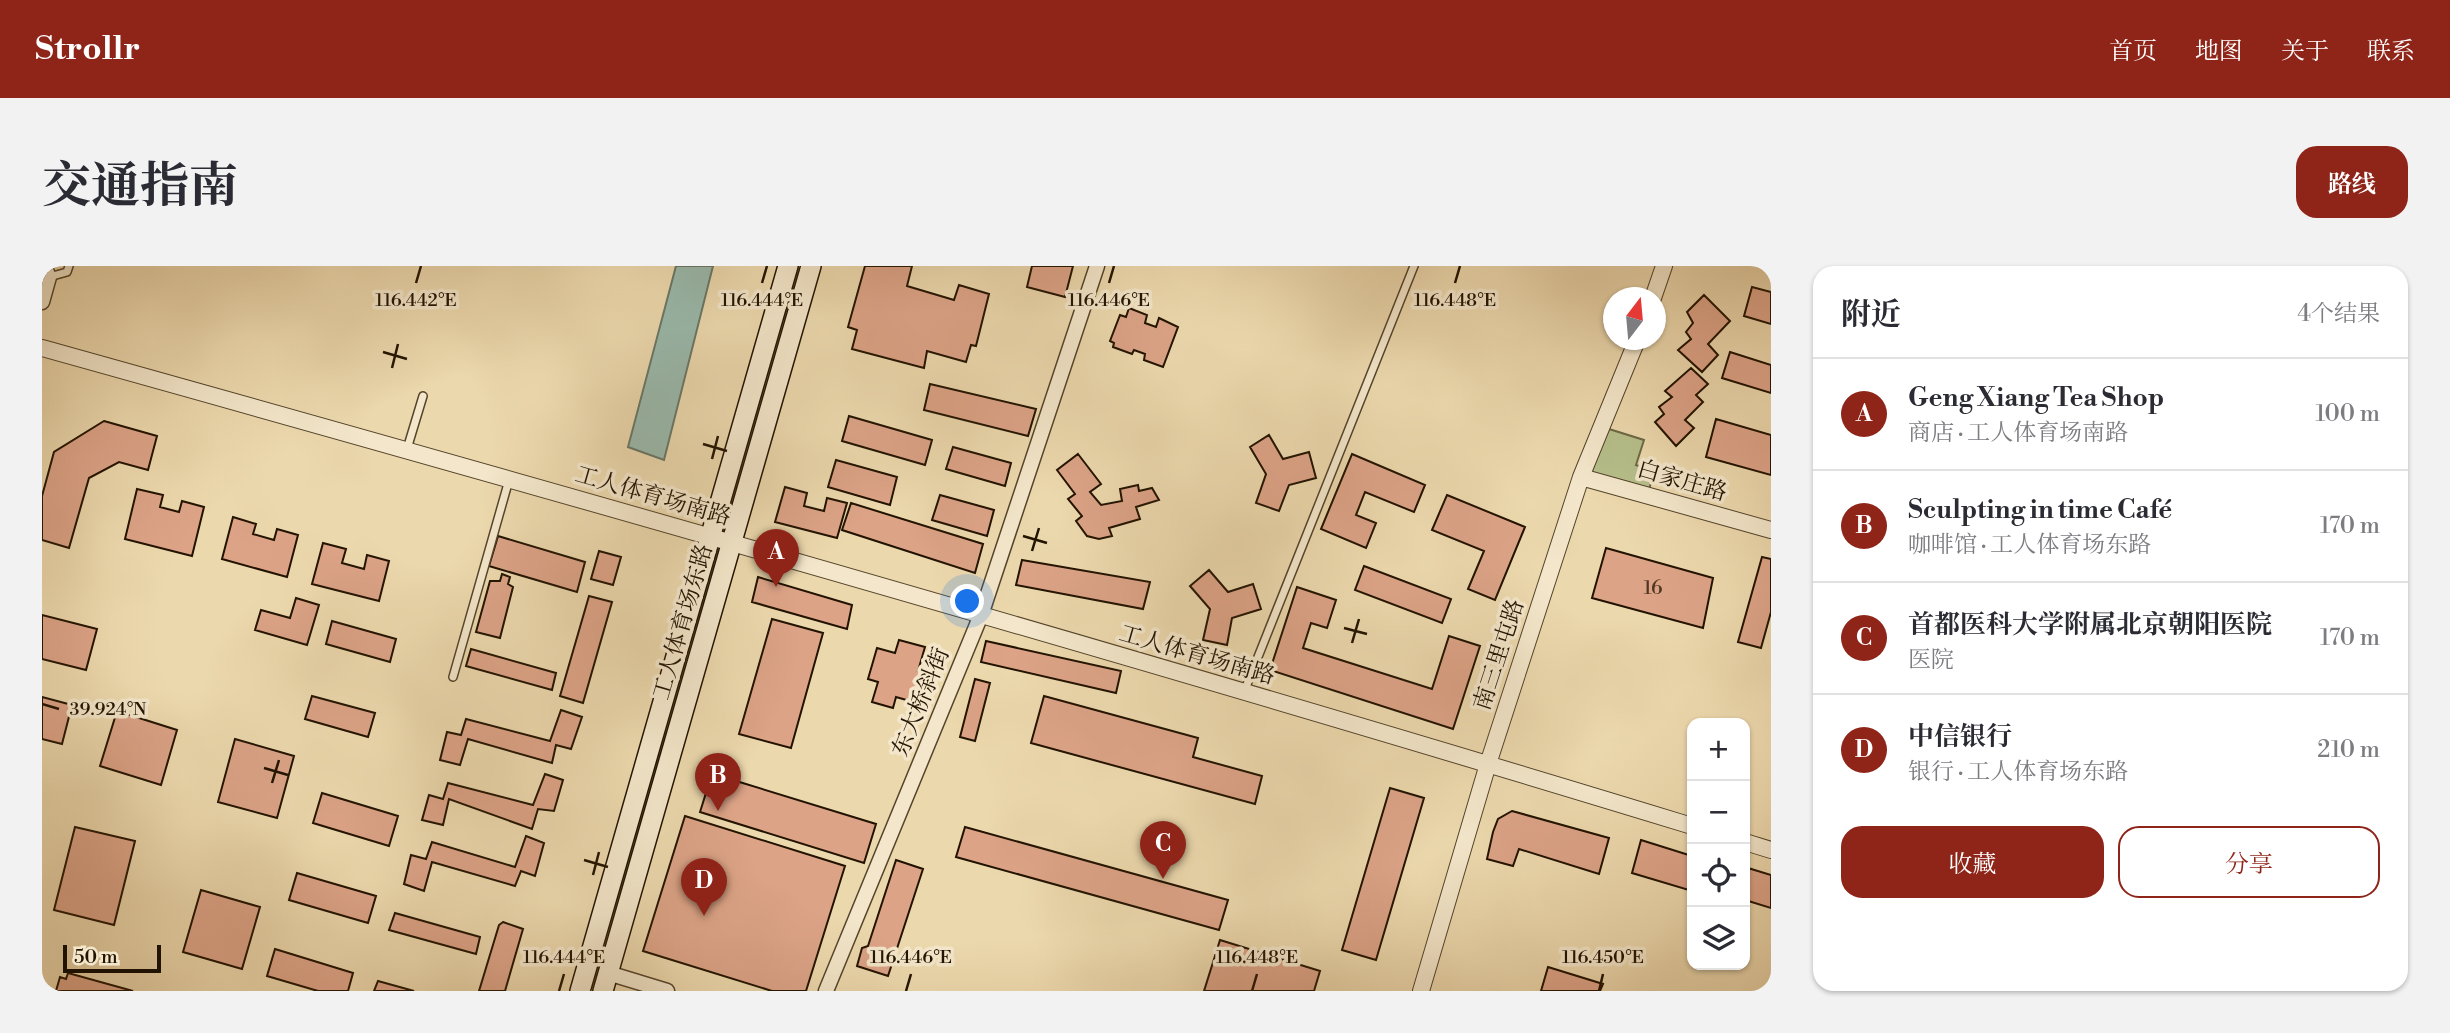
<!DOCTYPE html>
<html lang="zh">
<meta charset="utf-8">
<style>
:root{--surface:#fff;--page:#f2f2f3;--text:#2b2b33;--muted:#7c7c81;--line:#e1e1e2;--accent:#8f2418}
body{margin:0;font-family:"Libre Bodoni","Noto Serif SC",serif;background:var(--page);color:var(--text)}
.controls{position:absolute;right:21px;bottom:21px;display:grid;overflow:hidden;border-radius:14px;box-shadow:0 2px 5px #0004}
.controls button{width:63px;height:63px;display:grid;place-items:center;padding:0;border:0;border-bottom:2px solid var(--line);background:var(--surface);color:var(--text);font:35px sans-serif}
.compass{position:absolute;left:1561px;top:21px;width:63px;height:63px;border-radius:50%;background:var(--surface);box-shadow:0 2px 5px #0004;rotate:16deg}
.scale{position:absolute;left:21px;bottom:18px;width:98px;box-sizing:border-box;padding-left:7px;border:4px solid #221300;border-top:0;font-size:19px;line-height:24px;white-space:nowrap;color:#221300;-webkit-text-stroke:5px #f3e6ca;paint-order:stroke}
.you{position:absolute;left:926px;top:336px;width:24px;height:24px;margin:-18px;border:5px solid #fff;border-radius:50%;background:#1a73e8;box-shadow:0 0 0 10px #1a73e833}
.badge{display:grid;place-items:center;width:46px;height:46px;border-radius:50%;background:var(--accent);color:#fff;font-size:23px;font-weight:700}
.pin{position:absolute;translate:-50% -58px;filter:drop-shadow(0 2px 4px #0008)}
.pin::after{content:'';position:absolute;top:37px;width:24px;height:21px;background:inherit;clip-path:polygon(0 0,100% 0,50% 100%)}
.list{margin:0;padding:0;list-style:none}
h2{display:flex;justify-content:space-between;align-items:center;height:91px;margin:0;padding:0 28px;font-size:30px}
h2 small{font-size:23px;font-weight:400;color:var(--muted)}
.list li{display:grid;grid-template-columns:46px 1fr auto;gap:21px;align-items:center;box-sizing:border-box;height:112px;padding:0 28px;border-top:2px solid var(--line)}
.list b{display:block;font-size:26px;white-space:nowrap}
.list p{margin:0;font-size:23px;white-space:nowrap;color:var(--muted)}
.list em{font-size:23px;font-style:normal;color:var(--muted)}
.actions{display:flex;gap:14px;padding:21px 28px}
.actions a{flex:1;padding:16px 0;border:2px solid var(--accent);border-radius:21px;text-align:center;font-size:24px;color:var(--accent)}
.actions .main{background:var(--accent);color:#fff}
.icon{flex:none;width:38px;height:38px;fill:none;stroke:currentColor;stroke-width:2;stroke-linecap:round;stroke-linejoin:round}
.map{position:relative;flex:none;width:1729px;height:725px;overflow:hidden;border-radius:21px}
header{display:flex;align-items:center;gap:42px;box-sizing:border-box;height:98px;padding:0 35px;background:var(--accent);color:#fff}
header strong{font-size:33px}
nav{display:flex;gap:38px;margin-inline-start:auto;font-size:24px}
.intro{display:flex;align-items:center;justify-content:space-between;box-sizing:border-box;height:168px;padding:0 42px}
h1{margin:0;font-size:49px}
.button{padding:18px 32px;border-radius:21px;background:var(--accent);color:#fff;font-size:24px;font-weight:700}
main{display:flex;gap:42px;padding:0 42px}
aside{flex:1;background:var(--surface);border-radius:21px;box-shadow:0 2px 5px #0004}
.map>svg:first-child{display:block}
</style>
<header>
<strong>Strollr</strong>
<nav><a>首页</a><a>地图</a><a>关于</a><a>联系</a></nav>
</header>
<div class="intro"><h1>交通指南</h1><a class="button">路线</a></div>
<main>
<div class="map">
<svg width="1729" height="725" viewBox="0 0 1729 725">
<rect width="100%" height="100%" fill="#ecd8ad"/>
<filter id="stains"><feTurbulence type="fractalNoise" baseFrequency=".00286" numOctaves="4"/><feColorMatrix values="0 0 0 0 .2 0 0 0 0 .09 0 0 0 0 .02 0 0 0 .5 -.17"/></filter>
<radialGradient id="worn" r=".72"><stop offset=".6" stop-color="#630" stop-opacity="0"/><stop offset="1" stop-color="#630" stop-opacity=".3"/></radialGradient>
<!-- green -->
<path fill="#b6bf8b" stroke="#6c6946" stroke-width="2" d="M1567 163 1602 174 1594 199 1612 205 1607 224 1548 206Z"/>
<!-- water -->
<path fill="#99b9ac" stroke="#697767" stroke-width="2" d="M634 0H671L622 194 586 181Z"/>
<!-- building -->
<path fill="#dca387" stroke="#221300" stroke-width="2" d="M823 0H870L865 20 912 34 917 19 947 28 934 80 929 79 924 96 885 85 882 102 810 83 815 64 806 61Z
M990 0H1031L1023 31 985 21Z
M1710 21 1729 26V58L1702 50Z
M1662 29 1688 55 1666 78 1676 89 1660 106 1636 84 1649 73 1644 66 1651 57 1645 46Z
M1087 42 1105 49 1103 57 1114 61 1117 52 1136 61 1121 101 1102 94 1103 88 1092 84 1090 88 1071 81 1072 77 1068 75 1078 49 1084 51Z
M1688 86 1729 99V127L1680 112Z
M1649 102 1666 118 1654 129 1661 136 1643 154 1652 162 1634 180 1613 156 1622 148 1617 141 1630 131 1623 125Z
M888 118 994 143 986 170 882 144Z
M807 150 890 174 883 199 800 175Z
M1674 153 1729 169V209L1664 191Z
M62 155 115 170 106 204 77 196 47 212 27 282 0 274V230L12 186Z
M1227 169 1241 193 1267 186 1274 212 1247 219 1237 245 1214 237 1224 208 1208 181Z
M911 181 969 197 963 220 904 203Z
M1036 188 1059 218 1048 226 1059 239 1080 235 1078 223 1096 219 1097 225 1110 222 1117 234 1094 241 1098 253 1067 262 1070 270 1057 273 1045 270 1034 255 1040 250 1026 233 1033 228 1015 204Z
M1310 188 1383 219 1372 246 1323 226 1314 249 1334 257 1324 282 1279 263Z
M794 194 855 211 848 239 786 221Z
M743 221 765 227 762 240 782 245 785 232 805 237 795 272 733 256Z
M95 223 121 229 118 241 137 246 140 235 162 241 150 290 83 273Z
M898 229 952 244 945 270 890 254Z
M1405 229 1483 261 1453 334 1426 323 1442 285 1390 264Z
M809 237 941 278 933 307 800 264Z
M191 251 214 258 211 268 232 274 235 263 256 269 245 311 180 293Z
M456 270 543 296 535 326 447 300Z
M281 277 304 283 300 297 322 303 325 289 347 295 337 335 270 318Z
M1564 282 1671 312 1661 362 1550 332Z
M557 285 579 291 571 319 549 313Z
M1720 291 1729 293V346L1719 382 1696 376Z
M980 294 1108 316 1101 343 974 319Z
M1322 300 1409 333 1400 357 1313 324Z
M1167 304 1186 326 1211 318 1219 343 1190 352 1185 379 1161 374 1168 343 1148 320Z
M460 308 468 311 466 318 471 321 458 372 434 366 448 315H458Z
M716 311 810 339 805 363 710 336Z
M1255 321 1294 334 1285 362 1269 357 1261 382 1390 423 1407 370 1438 380 1411 463 1228 404Z
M547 330 570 336 541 437 518 430Z
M254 332 277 339 265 379 213 364 219 344 248 352Z
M0 349 55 363 44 404 0 393Z
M730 353 781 367 749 482 697 468Z
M290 355 354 373 348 396 284 378Z
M857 374 883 381 876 405 890 409 882 439 854 431 851 442 830 436 836 416 826 413 835 382 853 387Z
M944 375 1079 405 1074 427 939 396Z
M429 383 514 407 510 424 424 400Z
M933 413 948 417 933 475 918 471Z
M270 430 333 447 326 471 263 453Z
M1002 430 1156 472 1151 491 1220 510 1213 538 989 477Z
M0 431 30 439 20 478 0 473Z
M519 444 540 451 529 483 514 479 510 497 426 473 418 499 398 494 405 466 419 469 424 453 508 475Z
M75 445 135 464 119 519 58 500Z
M193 473 252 490 235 552 176 536Z
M674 495 695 501 691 514 834 558 822 597 658 546Z
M503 508 521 514 512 545 496 543 490 563 407 533 401 559 380 554 387 529 401 533 406 517 491 539Z
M1348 522 1382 532 1334 694 1300 684Z
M280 527 356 550 347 580 271 557Z
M1470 545 1567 572 1557 608 1477 583 1471 600 1445 593 1451 566 1456 553Z
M643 550 803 600 764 725H730L601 685Z
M33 561 93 575 72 659 12 644Z
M923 561 1186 634 1177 664 914 591Z
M484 570 502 577 493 610 479 605 473 620 390 596 382 625 362 618 369 589 384 593 390 576 473 601Z
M1599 574 1650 590V625L1590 607Z
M854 594 881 603 846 710 815 700 820 682 826 680Z
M1706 602 1729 609V642L1703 634V612Z
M255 607 334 630 326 657 247 634Z
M159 624 218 641 200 703 141 686Z
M353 647 438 671 434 688 347 664Z
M461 656 481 663 463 725H437L457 659Z
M1178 674 1278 705 1272 725H1162Z
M233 683 311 707 306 725H276L225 710Z
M1506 701 1561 718 1558 725H1499Z
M26 707 91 725H14L18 711 24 713Z
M336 715 372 725H332Z"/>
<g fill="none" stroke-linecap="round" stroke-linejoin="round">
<!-- service casing -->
<g stroke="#54442b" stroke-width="10">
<path id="service" d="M7 11 25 6 27 0
M365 183 381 130
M411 411 467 214
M1202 426 1372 0"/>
</g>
<!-- minor casing -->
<g stroke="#54442b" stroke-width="17">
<path id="minor" d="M0 36 7 11 2 0
M566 707 625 725
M784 725 939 349 1055 0"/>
</g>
<!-- tertiary casing -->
<g stroke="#54442b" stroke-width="18">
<path id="tertiary" d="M1611 32 1622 0
M0 82C552 236 1103 393 1650 560
M1539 211 1729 264
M1703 576 1729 584
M1379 725 1446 498 1539 211 1595 74"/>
</g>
<!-- secondary casing -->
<g stroke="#221300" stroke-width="22">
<path id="secondary" d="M538 725 746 0
M561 725 769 0"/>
</g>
<!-- service -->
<use href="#service" stroke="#f3e6ca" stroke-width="7"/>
<!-- minor -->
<use href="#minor" stroke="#f3e6ca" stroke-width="14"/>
<!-- tertiary -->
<use href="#tertiary" stroke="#f3e6ca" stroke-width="16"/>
<!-- secondary -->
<use href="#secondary" stroke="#f3e6ca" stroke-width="19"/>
</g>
<!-- ticks -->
<path fill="none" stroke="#221300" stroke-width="2.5" d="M374 17 379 0M720 17 725 0M1067 17 1072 0M1413 17 1418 0M341 86 365 93M350 102 356 78M661 178 685 185M670 193 676 170M981 270 1005 277M990 285 997 262M1302 362 1325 368M1310 377 1317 353M0 438 17 443M222 502 246 509M230 517 237 494M542 594 566 601M551 609 557 586M517 725 522 708M864 725 869 708M1210 725 1215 708M1557 725 1561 708"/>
<g text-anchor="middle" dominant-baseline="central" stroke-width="7" stroke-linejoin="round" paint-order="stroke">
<!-- number labels -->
<g font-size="19" fill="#503722">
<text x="1611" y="322">16</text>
</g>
<!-- street labels -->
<g font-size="23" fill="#221300" stroke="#f3e6ca">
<text transform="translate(1640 215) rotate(16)">白家庄路</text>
<text transform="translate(611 230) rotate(16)">工人体育场南路</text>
<text transform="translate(641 356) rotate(-74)">工人体育场东路</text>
<text transform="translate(1155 389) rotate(16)">工人体育场南路</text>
<text transform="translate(1457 389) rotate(-72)">南三里屯路</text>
<text transform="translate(879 436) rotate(-68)">东大桥斜街</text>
</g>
</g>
<g font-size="18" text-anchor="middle" fill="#221300" stroke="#f3e6ca" stroke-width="7" stroke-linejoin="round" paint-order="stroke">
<text x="374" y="40">116.442°E</text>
<text x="720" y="40">116.444°E</text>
<text x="1067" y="40">116.446°E</text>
<text x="1413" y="40">116.448°E</text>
<text x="66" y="449">39.924°N</text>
<text x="869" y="697">116.446°E</text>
<text x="522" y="697">116.444°E</text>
<text x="1215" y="697">116.448°E</text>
<text x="1561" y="697">116.450°E</text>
</g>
<rect width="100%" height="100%" filter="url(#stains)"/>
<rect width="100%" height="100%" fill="url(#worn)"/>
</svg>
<div class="controls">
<button>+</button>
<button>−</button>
<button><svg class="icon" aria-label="locate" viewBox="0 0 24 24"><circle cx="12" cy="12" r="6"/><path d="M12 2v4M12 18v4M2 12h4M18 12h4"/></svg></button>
<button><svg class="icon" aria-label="layers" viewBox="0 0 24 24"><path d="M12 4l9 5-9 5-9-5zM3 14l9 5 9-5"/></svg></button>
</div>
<svg class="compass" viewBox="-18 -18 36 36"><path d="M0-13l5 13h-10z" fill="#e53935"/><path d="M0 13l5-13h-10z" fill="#7c7c81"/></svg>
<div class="scale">50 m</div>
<div class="you"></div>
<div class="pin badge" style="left:734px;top:321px">A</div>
<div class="pin badge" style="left:676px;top:545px">B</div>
<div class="pin badge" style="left:1121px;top:613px">C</div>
<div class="pin badge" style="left:662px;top:650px">D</div>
</div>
<aside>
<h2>附近<small>4个结果</small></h2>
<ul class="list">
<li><span class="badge">A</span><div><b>Geng Xiang Tea Shop</b><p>商店 · 工人体育场南路</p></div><em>100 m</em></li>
<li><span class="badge">B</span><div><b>Sculpting in time Café</b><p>咖啡馆 · 工人体育场东路</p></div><em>170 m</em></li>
<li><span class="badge">C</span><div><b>首都医科大学附属北京朝阳医院</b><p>医院</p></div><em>170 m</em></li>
<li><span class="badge">D</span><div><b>中信银行</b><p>银行 · 工人体育场东路</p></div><em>210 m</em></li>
</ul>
<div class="actions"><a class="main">收藏</a><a>分享</a></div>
</aside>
</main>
